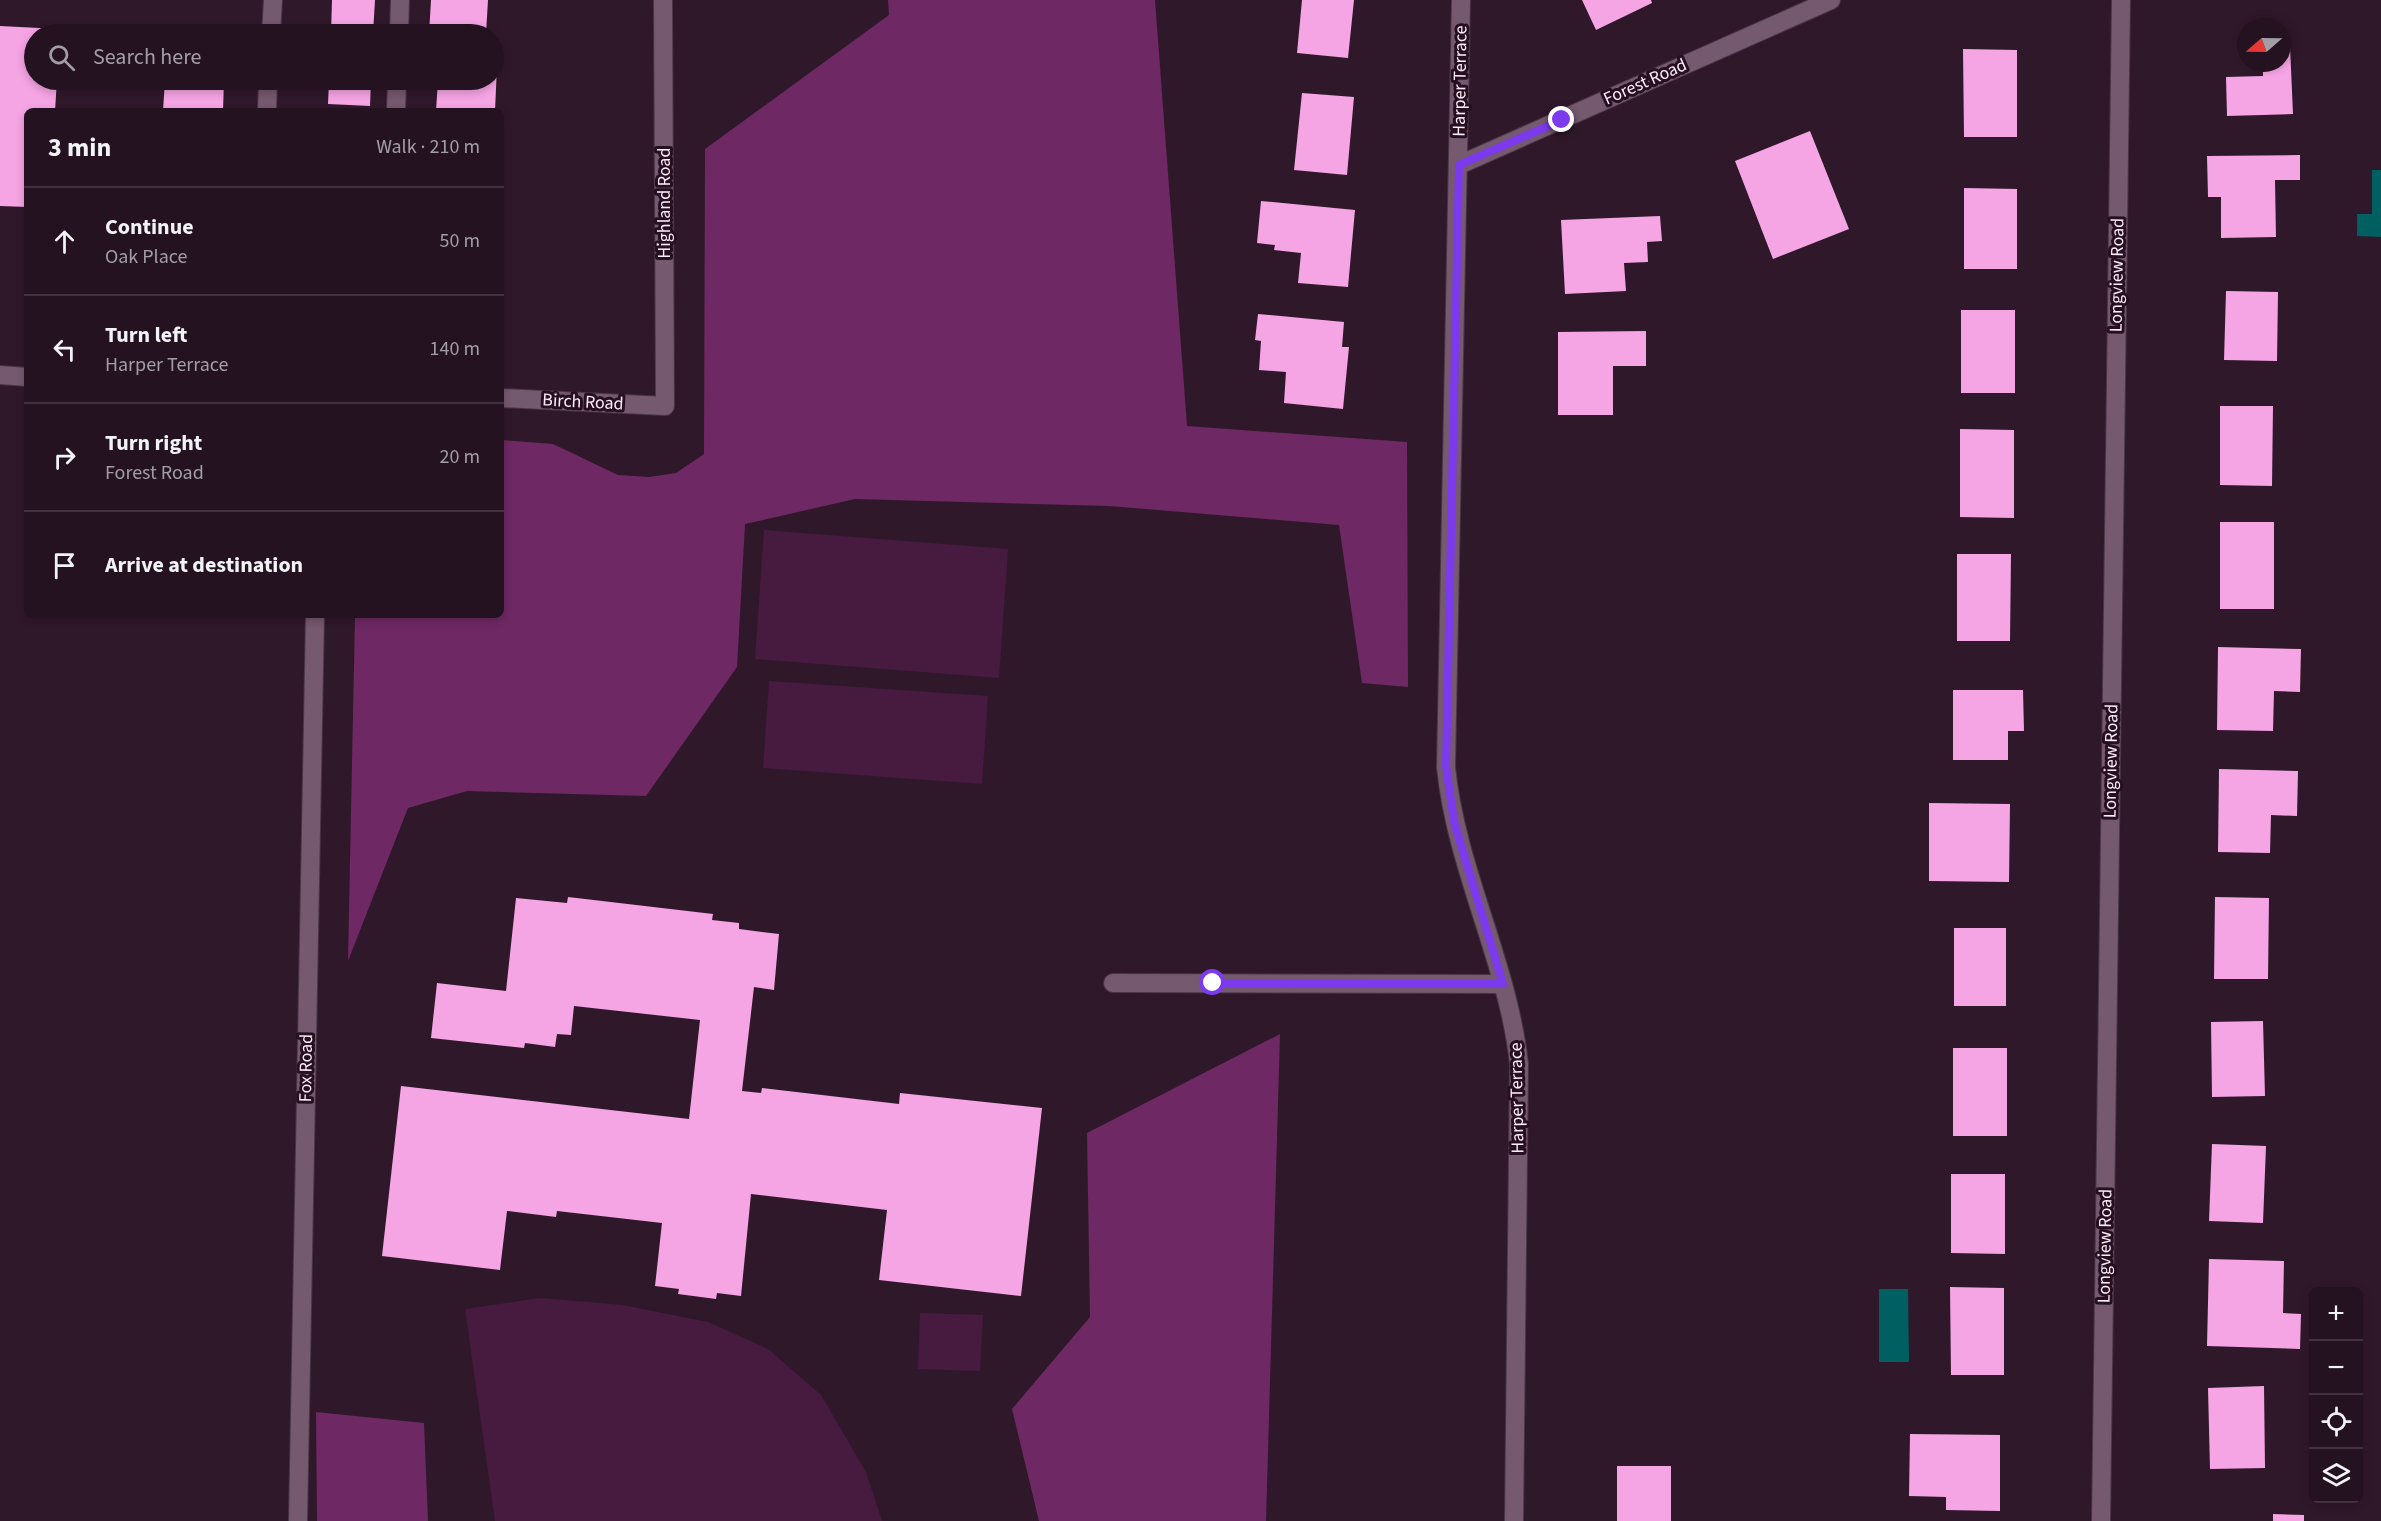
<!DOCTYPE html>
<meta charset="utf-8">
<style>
:root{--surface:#241220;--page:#30202d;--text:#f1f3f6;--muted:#a39ea5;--line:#41323e}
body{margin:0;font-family:"Source Sans 3",sans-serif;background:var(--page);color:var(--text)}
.controls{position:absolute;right:18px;bottom:18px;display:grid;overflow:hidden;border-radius:9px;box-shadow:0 3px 9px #0003}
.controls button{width:54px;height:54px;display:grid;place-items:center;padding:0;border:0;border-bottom:2px solid var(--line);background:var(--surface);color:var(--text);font:30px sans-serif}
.compass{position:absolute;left:2237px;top:18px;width:54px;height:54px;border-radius:50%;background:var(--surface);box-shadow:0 3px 9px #0003;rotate:250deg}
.stop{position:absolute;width:18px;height:18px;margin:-14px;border:4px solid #7c3aed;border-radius:50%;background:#fff}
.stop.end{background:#7c3aed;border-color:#fff;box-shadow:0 2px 6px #0008}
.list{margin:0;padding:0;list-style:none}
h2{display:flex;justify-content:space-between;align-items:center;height:78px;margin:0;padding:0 24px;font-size:26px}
h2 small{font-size:20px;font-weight:400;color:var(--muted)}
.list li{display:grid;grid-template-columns:39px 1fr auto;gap:18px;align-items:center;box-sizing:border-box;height:108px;padding:0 24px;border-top:2px solid var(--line)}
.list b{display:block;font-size:22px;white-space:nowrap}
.list p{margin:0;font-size:20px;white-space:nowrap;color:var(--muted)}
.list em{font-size:20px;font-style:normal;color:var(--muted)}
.icon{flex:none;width:33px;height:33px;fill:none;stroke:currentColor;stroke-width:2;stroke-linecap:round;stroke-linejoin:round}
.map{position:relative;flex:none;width:2381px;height:1521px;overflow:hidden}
.search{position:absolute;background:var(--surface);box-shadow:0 3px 9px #0003;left:24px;top:24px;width:480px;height:66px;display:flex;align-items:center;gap:15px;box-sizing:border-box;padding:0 21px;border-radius:33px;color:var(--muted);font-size:22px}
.panel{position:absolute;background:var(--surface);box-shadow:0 3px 9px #0003;left:24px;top:108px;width:480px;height:510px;border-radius:9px}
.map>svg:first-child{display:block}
</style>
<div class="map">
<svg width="2381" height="1521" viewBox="0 0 2381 1521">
<rect width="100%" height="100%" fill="#30182b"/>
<!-- green -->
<path fill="#471a40" d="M764 530 1008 549 999 678 755 659Z
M769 681 988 696 982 784 763 768Z
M540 1298 623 1305 708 1322 768 1349 821 1395 866 1472 882 1521H495L465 1309Z
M920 1313 983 1315 980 1371 918 1369Z"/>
<!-- forest -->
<path fill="#6e2863" d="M888 0H1155L1187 426 1407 442 1408 687 1362 683 1339 525 1109 506 855 499 745 524 737 667 646 796 467 791 408 808 348 961 355 615H501V440L553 444 618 475 649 477 676 473 704 454 705 149 889 15Z
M1280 1034 1266 1521H1039L1012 1409 1090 1317 1087 1133Z
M316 1412 424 1423 428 1521H317Z"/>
<!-- water -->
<path fill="#005f61" d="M2372 170H2381V237L2357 236V214H2372Z
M1879 1289H1908L1909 1362H1879Z"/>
<!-- building -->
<path fill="#f5a4e4" d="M332 0H375L373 34H331Z
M431 0H488L486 34H429Z
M1302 0H1354L1348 58 1297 53Z
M1582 0H1651L1652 3 1596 30Z
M0 26 59 29V34H34V80H57L55 111H27V207L0 206Z
M167 30 218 33V34H167Z
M2290 46 2293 114 2227 116 2226 77 2263 76V63H2282V47Z
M1963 49 2017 50V137H1964Z
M494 65 497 66 495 111H436L438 80H494Z
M165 80H224L223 111H163Z
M329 80H371L370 106 328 104Z
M1302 93 1354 97 1347 175 1294 170Z
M1810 131 1849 229 1773 259 1735 161Z
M2300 155V180H2275L2276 237 2221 238V197H2208L2207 156Z
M1964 188 2017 189V269H1964Z
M1261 201 1355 210 1348 287 1298 283 1301 253 1274 250 1275 245 1257 243Z
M1660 216 1662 241 1647 242 1648 262 1624 263 1626 291 1565 294 1561 220Z
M2226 291 2278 292 2277 361 2224 360Z
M1961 310H2015V393H1961Z
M1258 314 1344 322 1342 347H1349L1343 409 1284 403 1286 372 1259 370 1261 341 1255 340Z
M1646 331V366H1613V415H1558V332Z
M2220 406H2273L2272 486 2220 485Z
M1960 429 2014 430V518L1960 517Z
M2220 522H2274V609H2220Z
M1957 554H2011L2010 641H1957Z
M2218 647 2301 649 2300 692 2274 691 2273 731 2217 730Z
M1953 690H2023L2024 731H2008V760H1953Z
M2219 769 2298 771 2297 816 2271 815 2270 853 2218 852Z
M1929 803 2010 804 2009 882 1929 881Z
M568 897 713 914 712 920 739 923V929L779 934 774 990 754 987 742 1091 761 1093 762 1088 899 1104 900 1093 1042 1108 1021 1296 879 1280 887 1210 751 1194 741 1296 717 1293 716 1299 678 1294 679 1289 655 1286 662 1223 557 1211 556 1217 507 1211 500 1270 382 1256 401 1086 689 1119 700 1020 574 1006 571 1035 557 1034 555 1047 525 1043 524 1048 431 1038 437 983 506 991 516 898 567 903Z
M2215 897 2269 898 2268 979H2214Z
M1954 928H2006V1006H1954Z
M2263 1021 2265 1096 2212 1097 2211 1022Z
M1953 1048H2007V1136H1953Z
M2212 1144 2266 1146 2263 1223 2209 1221Z
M1951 1174H2005V1254L1951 1253Z
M2209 1259 2284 1261 2283 1313 2301 1314 2300 1349 2207 1346Z
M1950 1287 2004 1288V1375H1951Z
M2264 1386 2265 1468 2210 1469 2208 1388Z
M1910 1434 2000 1435V1511L1946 1510V1497L1909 1496Z
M1617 1466H1671V1521H1617Z
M2273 1514 2304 1515V1521H2273Z"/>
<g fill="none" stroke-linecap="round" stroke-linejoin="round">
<!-- minor casing -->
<g stroke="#493645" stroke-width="20">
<path id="minor" d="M1461 0 1446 767C1456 869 1508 962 1519 1064L1514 1521
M271 34 273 0
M399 34 400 0
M267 111 268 80
M396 111 397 80
M1459 165 1831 0
M0 375 27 377
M501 398 665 406 663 0
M1113 983 1503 984
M298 1521 315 615
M2101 1521 2121 0"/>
</g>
<!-- minor -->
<use href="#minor" stroke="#75596f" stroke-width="18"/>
</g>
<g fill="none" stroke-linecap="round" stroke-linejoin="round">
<!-- route -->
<path stroke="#7c3aed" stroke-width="8" d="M1213 983 1503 984 1454 822 1446 766 1459 165 1562 120"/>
</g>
<g text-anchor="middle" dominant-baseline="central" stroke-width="6" stroke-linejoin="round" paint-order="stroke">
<!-- street labels -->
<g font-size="18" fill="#fcebf8" stroke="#250f21">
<text transform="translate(1460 81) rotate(-89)">Harper Terrace</text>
<text transform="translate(1645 82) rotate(-24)">Forest Road</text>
<text transform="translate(664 203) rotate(-90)">Highland Road</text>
<text transform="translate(2117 275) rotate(-89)">Longview Road</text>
<text transform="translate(583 402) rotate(3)">Birch Road</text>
<text transform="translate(2111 761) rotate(-89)">Longview Road</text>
<text transform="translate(306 1068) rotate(-89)">Fox Road</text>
<text transform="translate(1517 1098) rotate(-91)">Harper Terrace</text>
<text transform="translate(2105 1246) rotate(-89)">Longview Road</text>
</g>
</g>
</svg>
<div class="controls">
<button>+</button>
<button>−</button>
<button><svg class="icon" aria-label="locate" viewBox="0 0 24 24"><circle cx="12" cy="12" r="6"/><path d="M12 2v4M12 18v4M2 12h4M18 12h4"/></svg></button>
<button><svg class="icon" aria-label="layers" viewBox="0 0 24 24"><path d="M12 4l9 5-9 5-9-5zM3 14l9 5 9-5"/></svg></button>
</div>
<svg class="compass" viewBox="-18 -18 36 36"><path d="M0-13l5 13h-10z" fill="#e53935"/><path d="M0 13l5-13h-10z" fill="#a39ea5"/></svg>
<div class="stop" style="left:1213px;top:983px"></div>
<div class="stop end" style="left:1562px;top:120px"></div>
<div class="search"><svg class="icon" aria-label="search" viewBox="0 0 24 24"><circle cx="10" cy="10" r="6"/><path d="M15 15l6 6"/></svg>Search here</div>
<section class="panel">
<h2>3 min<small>Walk · 210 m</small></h2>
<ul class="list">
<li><svg class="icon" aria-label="ahead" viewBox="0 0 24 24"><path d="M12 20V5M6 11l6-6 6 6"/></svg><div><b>Continue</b><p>Oak Place</p></div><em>50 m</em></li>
<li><svg class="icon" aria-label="left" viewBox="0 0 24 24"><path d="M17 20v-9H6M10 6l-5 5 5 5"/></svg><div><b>Turn left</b><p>Harper Terrace</p></div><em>140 m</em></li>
<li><svg class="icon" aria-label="right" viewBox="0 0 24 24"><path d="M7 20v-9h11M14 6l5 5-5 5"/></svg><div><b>Turn right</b><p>Forest Road</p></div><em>20 m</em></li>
<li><svg class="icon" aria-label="arrive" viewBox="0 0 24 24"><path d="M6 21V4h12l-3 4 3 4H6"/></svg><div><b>Arrive at destination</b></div></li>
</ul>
</section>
</div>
